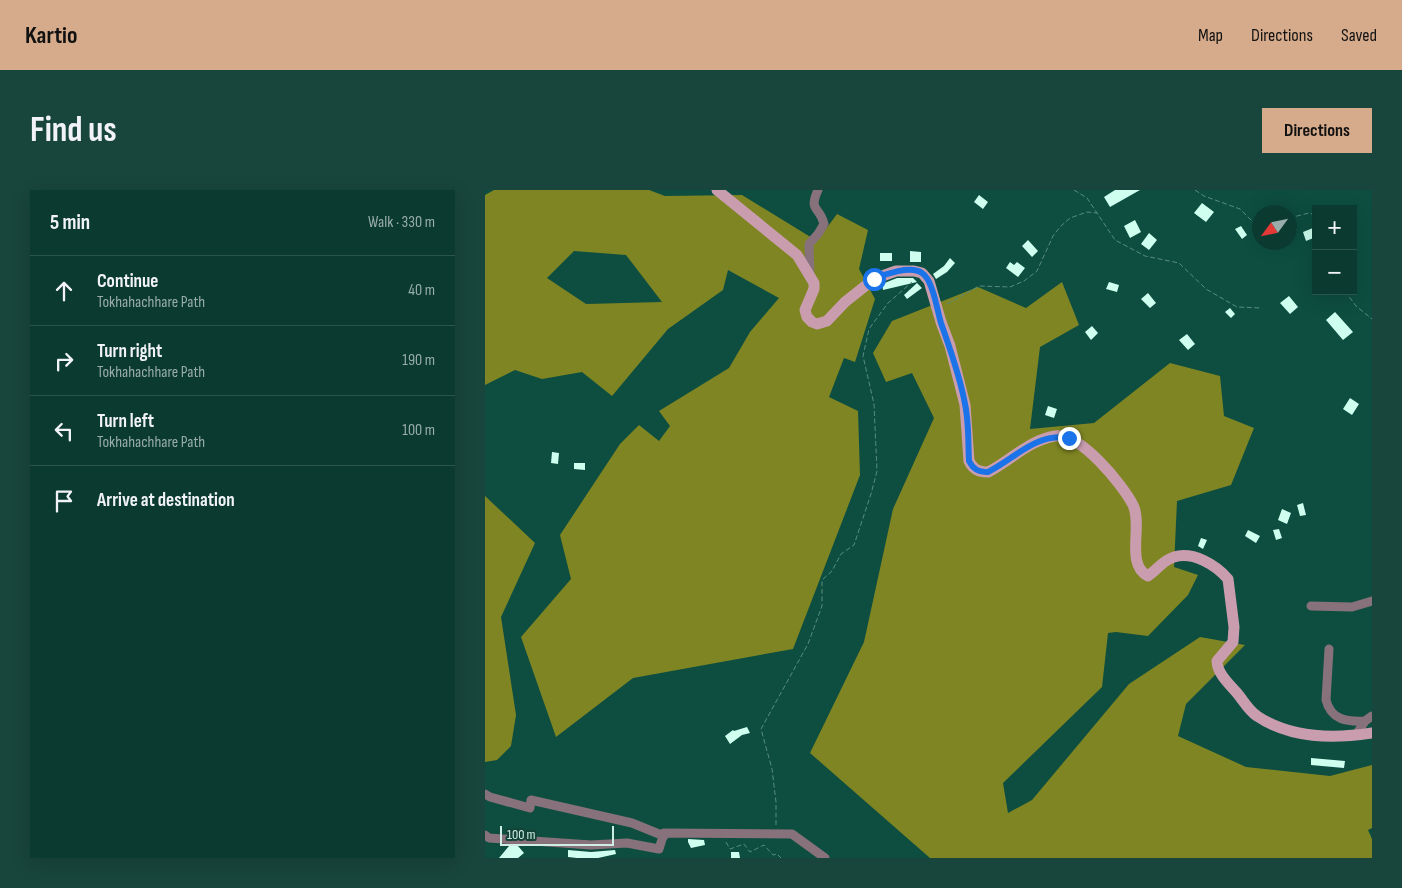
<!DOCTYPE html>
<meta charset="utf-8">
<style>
:root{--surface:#0a3a30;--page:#18453c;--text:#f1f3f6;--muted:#99adab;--line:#2a544c;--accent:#d6ab8b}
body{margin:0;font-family:"Sofia Sans Condensed",sans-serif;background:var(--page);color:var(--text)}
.controls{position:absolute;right:15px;top:15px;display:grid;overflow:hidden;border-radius:0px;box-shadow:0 5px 20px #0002}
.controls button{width:45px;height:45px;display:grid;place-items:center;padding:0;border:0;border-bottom:1px solid var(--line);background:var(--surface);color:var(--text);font:25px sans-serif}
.compass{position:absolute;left:767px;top:15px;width:45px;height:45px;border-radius:50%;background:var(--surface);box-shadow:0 5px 20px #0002;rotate:237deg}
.scale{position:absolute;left:15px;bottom:12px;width:114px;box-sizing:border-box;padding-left:5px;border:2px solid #cfede3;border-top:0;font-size:14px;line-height:18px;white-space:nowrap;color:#cfede3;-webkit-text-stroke:4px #134236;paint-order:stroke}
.stop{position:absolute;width:15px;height:15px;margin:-11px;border:4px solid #1a73e8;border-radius:50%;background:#fff}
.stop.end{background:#1a73e8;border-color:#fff;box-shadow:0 1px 5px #0008}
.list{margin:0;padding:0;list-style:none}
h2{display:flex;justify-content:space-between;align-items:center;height:65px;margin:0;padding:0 20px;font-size:21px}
h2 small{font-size:16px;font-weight:400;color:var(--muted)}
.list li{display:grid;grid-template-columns:32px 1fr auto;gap:15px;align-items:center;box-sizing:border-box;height:70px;padding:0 20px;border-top:1px solid var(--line)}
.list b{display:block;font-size:19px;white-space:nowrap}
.list p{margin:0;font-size:16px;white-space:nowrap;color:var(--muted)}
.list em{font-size:16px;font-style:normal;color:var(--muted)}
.icon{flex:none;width:28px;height:28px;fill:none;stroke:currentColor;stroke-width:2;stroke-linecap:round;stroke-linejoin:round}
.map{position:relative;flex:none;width:887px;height:668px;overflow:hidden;border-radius:0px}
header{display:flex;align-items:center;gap:30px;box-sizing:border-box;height:70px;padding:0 25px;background:var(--accent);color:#111}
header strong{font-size:24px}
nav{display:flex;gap:28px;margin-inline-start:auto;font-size:18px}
.intro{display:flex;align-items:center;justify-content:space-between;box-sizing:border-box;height:120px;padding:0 30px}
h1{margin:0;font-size:35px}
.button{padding:12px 22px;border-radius:0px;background:var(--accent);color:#111;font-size:18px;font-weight:700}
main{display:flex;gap:30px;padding:0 30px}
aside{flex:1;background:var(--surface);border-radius:0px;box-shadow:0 5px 20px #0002}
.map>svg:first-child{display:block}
</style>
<header>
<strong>Kartio</strong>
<nav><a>Map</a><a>Directions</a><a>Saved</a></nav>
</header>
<div class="intro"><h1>Find us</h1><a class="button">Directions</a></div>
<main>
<aside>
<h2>5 min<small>Walk · 330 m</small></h2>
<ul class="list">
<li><svg class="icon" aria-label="ahead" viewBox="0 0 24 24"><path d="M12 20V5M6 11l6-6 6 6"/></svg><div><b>Continue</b><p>Tokhahachhare Path</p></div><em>40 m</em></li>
<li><svg class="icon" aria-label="right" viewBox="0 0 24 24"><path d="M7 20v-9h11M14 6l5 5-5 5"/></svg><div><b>Turn right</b><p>Tokhahachhare Path</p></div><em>190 m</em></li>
<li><svg class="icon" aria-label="left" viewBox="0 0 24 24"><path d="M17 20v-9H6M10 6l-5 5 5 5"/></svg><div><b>Turn left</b><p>Tokhahachhare Path</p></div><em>100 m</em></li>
<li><svg class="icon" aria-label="arrive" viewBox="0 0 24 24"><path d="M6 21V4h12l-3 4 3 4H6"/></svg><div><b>Arrive at destination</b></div></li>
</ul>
</aside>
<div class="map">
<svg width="887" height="668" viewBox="0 0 887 668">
<rect width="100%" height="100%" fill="#0d4e40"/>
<!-- forest -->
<path fill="#7f8523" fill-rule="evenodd" d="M9 0H164L180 6 257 5 332 51 352 24 383 40 374 79 390 109 370 172 359 168 344 207 373 221 375 285 308 459 148 488 71 547 36 447 86 389 75 345 135 254 154 235 174 251 185 236 174 221 244 178 265 142 294 108 243 80 238 100 183 139 127 206 97 182 57 189 30 180 0 195V5ZM89 61 141 65 177 112 101 114 62 88Z
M577 92 594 135 555 157 545 239 609 233 685 173 735 186 739 226 769 238 746 295 692 311 689 377 713 385 703 405 663 446 631 442 623 443 617 497 518 593 523 623 547 610 644 494 715 447 760 455 701 514 693 546 761 577 845 586 887 575V638L883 640 887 649V668H445L325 563 379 452 408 319 449 228 427 183 401 192 388 163 407 131 493 97 541 118Z
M0 306 50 353 16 427 31 525 26 556 12 570 0 572Z"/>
<!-- building -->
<path fill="#ceffef" d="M630 0H655L625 17 619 7Z
M494 5 503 12 498 19 489 12Z
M717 13 729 22 721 32 709 23Z
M804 23 812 40 804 43Z
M650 30 656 42 645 48 639 36Z
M756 36 762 45 757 49 750 39Z
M828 38 831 47 821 51 818 42Z
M664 43 672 50 664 60 656 54Z
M543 50 553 61 547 67 537 56Z
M425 61 436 62V72H425Z
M395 63H407V71H395Z
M465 68 470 73 462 82 451 89 448 84 459 76Z
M525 72 529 75 532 72 540 78 533 87 521 78Z
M412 88H428L432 92 398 100 397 94Z
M624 92 634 95 632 102 621 99Z
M432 93 437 98 422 109 419 105Z
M663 103 671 113 665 118 656 109Z
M804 106 813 117 805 124 795 113Z
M745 118 750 124 746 128 740 122Z
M850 122 868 142 858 150 841 130Z
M607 136 613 143 606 150 600 142Z
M702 144 710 154 703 160 694 150Z
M865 208 874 214 867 225 858 219Z
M563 216 572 219 569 228 560 225Z
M67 262 74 263 73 274 66 273Z
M89 273H100V280L89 279Z
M818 313 821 325 815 326 812 315Z
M797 319 806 323 802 334 793 330Z
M794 339 797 348 791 350 788 340Z
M763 340 775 346 771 353 760 346Z
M716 348 722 350 718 359 713 356Z
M262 537 265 543 257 545 245 554 240 546 248 540 249 541Z
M826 568 860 571 859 578 826 575Z
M203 649 219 650 220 655 206 658 203 652Z
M24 656H33L39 663 33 668H14Z
M83 660 106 662 130 660 131 664 113 668H92L83 667Z
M246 662H254L255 668H246Z"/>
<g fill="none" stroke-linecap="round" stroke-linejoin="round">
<!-- path -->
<path stroke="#588c7f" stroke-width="1" stroke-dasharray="5 2.5" stroke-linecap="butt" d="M589 0 602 8 630 50 660 66 694 73 721 99 752 117 776 118
M710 0 719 6 755 19 767 31 774 35
M804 28 824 23 831 25
M860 101 871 116 887 129
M462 114 494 96 525 97 539 91 552 81 568 46 575 37 585 28 602 22 612 23
M291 635V612L287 579 276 539 323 454 337 416V390L347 381 356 364 369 355 386 304 392 281 389 214 378 166 384 139 403 113 427 92
M241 652 245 659 259 654 265 662 279 655 288 665 292 664 296 668"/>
<!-- minor -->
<path stroke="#87717a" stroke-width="9" d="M325 86 324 54 333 44 339 34C335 16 323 22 333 0
M826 416 867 417 887 411
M844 459 841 510C846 530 862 532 880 531
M871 545 880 531 887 526
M0 604 5 607 45 618 46 610 147 633 179 646
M0 645 4 648 106 655 142 653 174 659 179 643 307 644 340 668"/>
<!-- major -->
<path stroke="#c99dae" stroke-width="11" d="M232 0 312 65 329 93V99L320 120 322 127 327 132 332 134 342 131 360 112 389 89 411 81H429L437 83 444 91 456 132 465 156 480 215 484 271C488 279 493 282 503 282 525 271 544 250 570 246 595 242 637 294 648 315 658 335 640 375 663 386 672 380 678 370 689 367 708 361 731 375 743 389L749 437 748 452 732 471C732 483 744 494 752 503 758 510 764 521 772 526 806 549 848 549 887 543"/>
</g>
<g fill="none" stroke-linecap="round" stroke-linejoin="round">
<!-- route -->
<path stroke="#1a73e8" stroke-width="6" d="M389 89C400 84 426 75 437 83 448 90 452 120 456 133 465 159 475 186 480 214 484 232 483 252 484 271 488 279 493 282 503 282 531 268 550 243 584 248"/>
</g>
</svg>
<div class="controls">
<button>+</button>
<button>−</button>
</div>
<svg class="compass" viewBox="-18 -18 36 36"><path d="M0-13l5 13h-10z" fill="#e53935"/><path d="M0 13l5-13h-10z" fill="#99adab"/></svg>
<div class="scale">100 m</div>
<div class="stop" style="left:389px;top:89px"></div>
<div class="stop end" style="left:584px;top:248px"></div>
</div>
</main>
